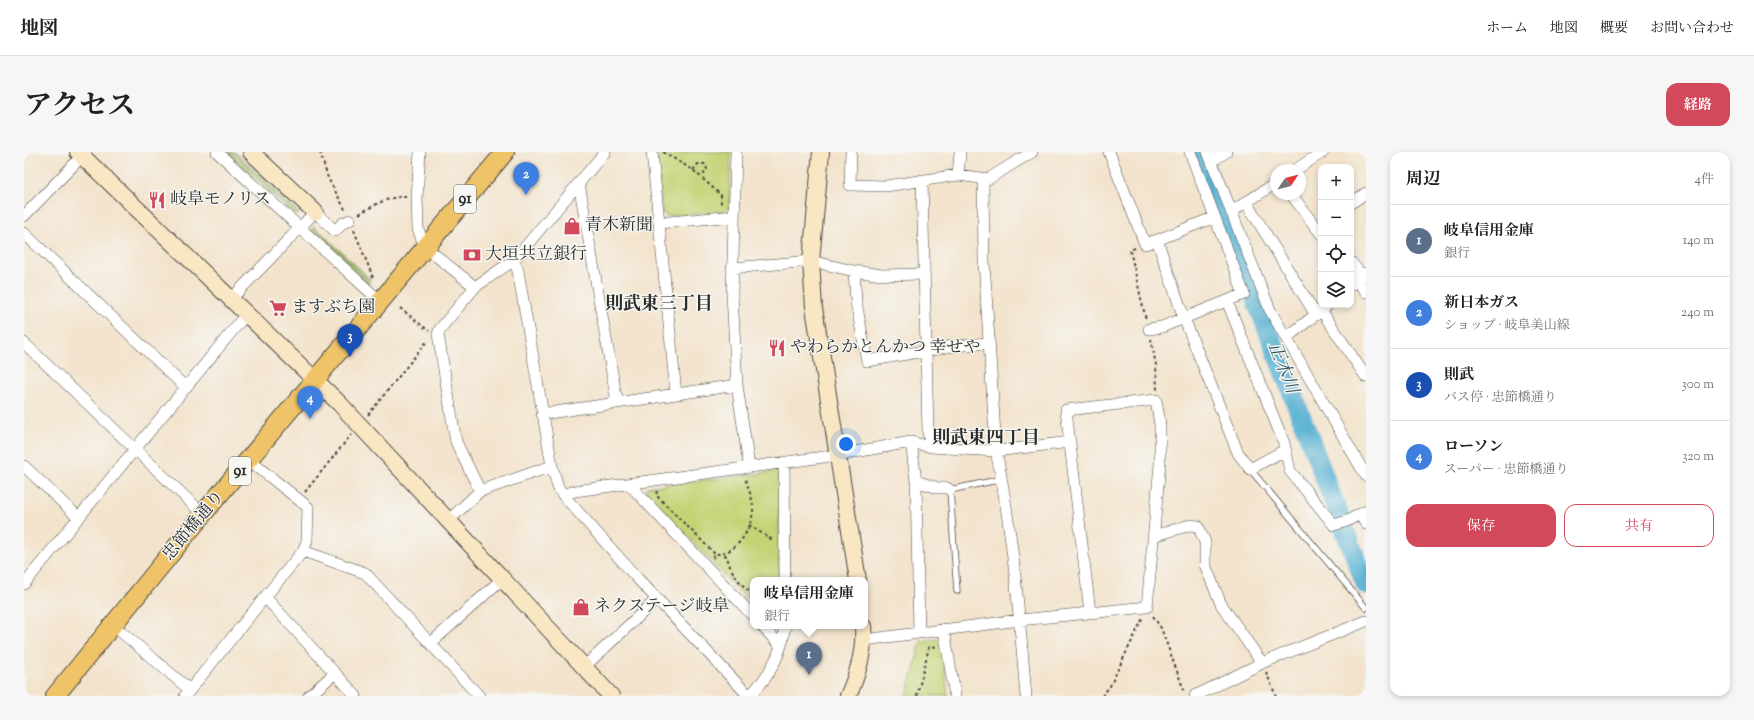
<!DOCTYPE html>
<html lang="ja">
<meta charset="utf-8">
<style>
:root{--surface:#fff;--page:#f6f6f6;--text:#202124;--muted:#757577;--line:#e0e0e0;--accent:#d1495b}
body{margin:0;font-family:"Sorts Mill Goudy","Noto Serif JP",serif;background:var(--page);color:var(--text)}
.controls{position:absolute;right:12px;top:12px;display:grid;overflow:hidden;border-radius:8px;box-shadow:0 2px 6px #0003}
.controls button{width:36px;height:36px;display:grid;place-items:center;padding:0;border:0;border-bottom:1px solid var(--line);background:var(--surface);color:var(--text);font:20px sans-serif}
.compass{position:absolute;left:1246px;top:12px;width:36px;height:36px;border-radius:50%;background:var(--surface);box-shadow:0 2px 6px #0003;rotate:55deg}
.you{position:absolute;left:822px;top:292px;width:14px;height:14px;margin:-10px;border:3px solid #fff;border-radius:50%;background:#1a73e8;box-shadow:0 0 0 6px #1a73e833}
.badge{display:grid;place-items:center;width:26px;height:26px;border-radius:50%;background:var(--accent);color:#fff;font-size:13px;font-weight:700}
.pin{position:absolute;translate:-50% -33px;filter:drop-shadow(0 1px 2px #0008)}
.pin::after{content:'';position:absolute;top:21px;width:14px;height:12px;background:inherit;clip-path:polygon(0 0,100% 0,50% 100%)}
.popup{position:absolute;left:726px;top:425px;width:118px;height:52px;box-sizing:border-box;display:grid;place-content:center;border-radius:8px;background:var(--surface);filter:drop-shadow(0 1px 3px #0005);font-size:13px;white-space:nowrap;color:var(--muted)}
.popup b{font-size:15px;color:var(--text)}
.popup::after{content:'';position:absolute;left:50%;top:100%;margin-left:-8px;border:8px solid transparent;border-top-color:var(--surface)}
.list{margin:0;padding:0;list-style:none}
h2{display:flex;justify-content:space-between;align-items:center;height:52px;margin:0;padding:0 16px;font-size:17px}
h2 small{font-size:13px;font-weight:400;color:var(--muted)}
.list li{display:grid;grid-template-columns:26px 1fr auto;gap:12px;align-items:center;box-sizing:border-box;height:72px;padding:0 16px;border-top:1px solid var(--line)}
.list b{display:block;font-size:15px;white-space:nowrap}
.list p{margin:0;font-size:13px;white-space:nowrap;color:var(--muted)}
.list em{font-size:13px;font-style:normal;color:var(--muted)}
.actions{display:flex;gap:8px;padding:12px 16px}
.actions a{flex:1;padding:9px 0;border:1px solid var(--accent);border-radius:12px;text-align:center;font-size:14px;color:var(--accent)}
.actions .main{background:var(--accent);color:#fff}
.icon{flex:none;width:22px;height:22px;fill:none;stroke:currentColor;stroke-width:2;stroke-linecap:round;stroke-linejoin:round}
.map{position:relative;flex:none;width:1342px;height:544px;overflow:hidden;border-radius:12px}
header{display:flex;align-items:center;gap:24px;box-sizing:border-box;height:56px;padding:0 20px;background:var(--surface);border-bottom:1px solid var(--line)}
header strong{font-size:19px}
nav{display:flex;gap:22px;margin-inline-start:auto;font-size:14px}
.intro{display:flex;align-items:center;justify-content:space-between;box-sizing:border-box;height:96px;padding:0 24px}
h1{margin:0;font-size:28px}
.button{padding:10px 18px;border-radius:12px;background:var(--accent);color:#fff;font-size:14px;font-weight:700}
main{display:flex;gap:24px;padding:0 24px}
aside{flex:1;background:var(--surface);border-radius:12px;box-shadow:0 2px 6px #0003}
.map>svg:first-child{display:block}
</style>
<header>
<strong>地図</strong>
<nav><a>ホーム</a><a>地図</a><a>概要</a><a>お問い合わせ</a></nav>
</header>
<div class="intro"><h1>アクセス</h1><a class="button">経路</a></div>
<main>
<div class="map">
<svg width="1342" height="544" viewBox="0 0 1342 544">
<rect width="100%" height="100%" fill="#f6f6f2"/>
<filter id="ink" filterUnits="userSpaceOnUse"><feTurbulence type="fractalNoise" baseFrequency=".025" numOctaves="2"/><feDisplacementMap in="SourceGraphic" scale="8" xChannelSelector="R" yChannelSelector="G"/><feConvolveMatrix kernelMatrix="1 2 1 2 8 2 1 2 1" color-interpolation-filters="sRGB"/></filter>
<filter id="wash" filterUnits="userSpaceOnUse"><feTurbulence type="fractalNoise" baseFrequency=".012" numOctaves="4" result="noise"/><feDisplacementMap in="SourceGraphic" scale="16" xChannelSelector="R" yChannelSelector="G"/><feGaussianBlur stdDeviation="0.9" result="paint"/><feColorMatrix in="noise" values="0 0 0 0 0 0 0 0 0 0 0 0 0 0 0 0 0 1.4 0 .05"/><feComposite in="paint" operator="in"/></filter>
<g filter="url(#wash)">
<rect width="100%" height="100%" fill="#f3e3cc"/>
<!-- green -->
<path fill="#c5d375" stroke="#787f50" d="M633 0H707L705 56 701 60 643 64 638 61Z
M755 319V428H729V454L621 339 623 335Z
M913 487 918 491 924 544H883L897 489Z"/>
<!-- forest -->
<path fill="#9cb566" stroke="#647048" d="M203 0H211L276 61 272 65Z
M290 74 346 127 344 133 286 79Z"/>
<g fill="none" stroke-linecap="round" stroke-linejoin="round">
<!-- river -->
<path stroke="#54b0d2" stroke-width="20" d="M1175 0 1342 433"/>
</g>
</g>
<g filter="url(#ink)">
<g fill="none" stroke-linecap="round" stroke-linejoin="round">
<!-- lane casing -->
<g stroke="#494743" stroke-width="7">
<path id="lane" d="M1226 317 1342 456
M933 439 926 338 978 327"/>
</g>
<!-- street casing -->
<g stroke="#494743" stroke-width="12">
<path id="street" d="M193 0 357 150
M396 0 393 45 394 77 401 95 451 135
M628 0 652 242
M712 0 708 142 713 233 725 314
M827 0 826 33 862 34 934 23 964 27 1008 0
M1085 0 1121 92 1133 88 1160 166 1214 301 1226 317 1261 298
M1184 0 1246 158 1342 324
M1188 9 1202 0
M1271 18 1299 0
M934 23 936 0
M959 27 960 109 972 299C989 380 995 462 1002 544
M898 28 904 280 907 295
M555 31 593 250
M1267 42 1297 82
M1222 50 1292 163
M1327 51 1342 41
M1207 60 1252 31
M0 64 62 0
M635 71 710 64
M0 81 161 235
M1133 88 1191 65
M490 108 494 119 528 314 534 335 539 343 614 427 725 544
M1327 110 1338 124
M708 116 787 109 830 119 858 123 900 122
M830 119 832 150 843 209 929 194 964 191
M1327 121 1342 140
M1327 133 1342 121
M208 146 291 60 311 79 319 71 326 68
M1203 149 1260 291 1266 319 1310 373 1323 369 1342 359
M1297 158 1342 225
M1125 177 1138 175 1220 142 1166 0
M1262 186 1304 153
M0 191 179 362
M518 262 713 233
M887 290 892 329 895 480
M225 308 284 355 283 389 279 399 241 445 332 544
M760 310 761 428
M0 314 55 366
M892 329 914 336H923L926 338
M605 332 729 464
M456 339 432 290 414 182 416 177 451 135 490 108 581 0
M539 343 551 339 814 303 887 290 907 295 972 299 1046 290
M1336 363 1342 372
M424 369 456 339 528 314
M1130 384 1166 373 1174 374 1181 390V413L1197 452 1238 511
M279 399 341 421 455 544
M0 432 223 161
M89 473 166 538
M738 474 756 493
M920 477 931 544
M840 488 996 468 1123 455 1136 312V273L1132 248 1042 258 1066 460
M407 491 478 427
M560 515 633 447
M161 544 241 445
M285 544 311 521
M725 544C745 526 758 501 761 474
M1171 544 1238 511 1342 469"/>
</g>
<!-- secondary casing -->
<g stroke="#494743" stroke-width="18">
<path id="secondary" d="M54 0 316 252 587 544
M227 0 291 60
M797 0 787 109 790 156 834 428
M824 544C834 522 841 499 839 474"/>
</g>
<!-- primary casing -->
<g stroke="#494743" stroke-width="20">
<path id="primary" d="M31 544 179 362 481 0"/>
</g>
<!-- path -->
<path stroke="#494743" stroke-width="2" stroke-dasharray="3 3" stroke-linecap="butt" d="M296 0 304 26 322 59
M639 0 669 18 697 43V54
M669 18 674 12H681L683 17 678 25
M335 62C351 53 364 44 382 45
M330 78 350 128
M1111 96 1106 98 1122 168
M376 156 405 179
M1127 187 1132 213 1133 238
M344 263 404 188
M633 339 632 343 691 402
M281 340 327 283
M725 373 750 389
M700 403 703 404C706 421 717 432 729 443
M689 406 691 402C712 403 727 378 729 359 730 349 724 336 721 326
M1129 464 1137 476 1161 541
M1242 520 1252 544
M893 544 905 495H912
M1078 544 1086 534 1119 466"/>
<!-- lane -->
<use href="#lane" stroke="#fff" stroke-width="5.5"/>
<!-- street -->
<use href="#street" stroke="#fff" stroke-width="11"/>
<!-- secondary -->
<use href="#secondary" stroke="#f9e7c3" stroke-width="16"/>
<!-- primary -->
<use href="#primary" stroke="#efc469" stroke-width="18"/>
</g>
</g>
<!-- icons -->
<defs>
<g id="restaurant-bare" transform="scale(1.38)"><path d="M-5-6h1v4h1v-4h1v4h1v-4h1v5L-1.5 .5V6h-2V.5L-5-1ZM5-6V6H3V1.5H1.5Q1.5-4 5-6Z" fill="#d1495b" stroke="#f6f6f2" stroke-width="2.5" paint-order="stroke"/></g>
<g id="shop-bare" transform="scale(1.38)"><path d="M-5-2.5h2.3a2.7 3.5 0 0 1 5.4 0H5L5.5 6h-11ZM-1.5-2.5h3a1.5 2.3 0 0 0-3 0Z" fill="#d1495b" stroke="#f6f6f2" stroke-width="2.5" paint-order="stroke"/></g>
<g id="bank-bare" transform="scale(1.38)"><path d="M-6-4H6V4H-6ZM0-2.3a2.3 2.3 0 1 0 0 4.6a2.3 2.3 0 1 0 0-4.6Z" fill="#d1495b" stroke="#f6f6f2" stroke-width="2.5" paint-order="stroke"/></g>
<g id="supermarket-bare" transform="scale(1.38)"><path d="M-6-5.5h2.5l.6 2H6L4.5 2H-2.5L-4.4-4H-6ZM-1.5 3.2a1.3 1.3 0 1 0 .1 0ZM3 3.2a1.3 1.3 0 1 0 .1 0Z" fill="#d1495b" stroke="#f6f6f2" stroke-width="2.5" paint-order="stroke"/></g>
</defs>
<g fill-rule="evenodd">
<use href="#restaurant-bare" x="133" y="48"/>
<use href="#shop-bare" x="548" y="74"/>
<use href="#bank-bare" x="448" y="103"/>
<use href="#supermarket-bare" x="254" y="156"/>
<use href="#restaurant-bare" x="753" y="196"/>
<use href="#shop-bare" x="557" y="455"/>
</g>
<g text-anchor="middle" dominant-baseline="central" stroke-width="3" stroke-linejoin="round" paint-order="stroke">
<!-- shield labels -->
<g fill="#f6f6f2" stroke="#686867" stroke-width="1">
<rect x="430" y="33" width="22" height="28" rx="3"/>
<rect x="205" y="305" width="22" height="28" rx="3"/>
</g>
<g font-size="16" font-weight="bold" fill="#2b2b2b">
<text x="441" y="47">91</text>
<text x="216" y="319">91</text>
</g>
<!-- poi labels -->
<g font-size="17" fill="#2b2b2b" stroke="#f6f6f2" text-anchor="start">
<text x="146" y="48">岐阜モノリス</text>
<text x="561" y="74">青木新聞</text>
<text x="461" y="103">大垣共立銀行</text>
<text x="267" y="156">ますぶち園</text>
<text x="766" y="196">やわらかとんかつ 幸せや</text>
<text x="570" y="455">ネクステージ岐阜</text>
</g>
<!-- street labels -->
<g font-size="17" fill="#2b2b2b" stroke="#f6f6f2">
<text transform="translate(170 374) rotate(-50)">忠節橋通り</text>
</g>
<!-- neighbourhood labels -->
<g font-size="18" font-weight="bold" fill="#2b2b2b" stroke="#f6f6f2">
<text x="635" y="153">則武東三丁目</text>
<text x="962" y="287">則武東四丁目</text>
</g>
<!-- water labels -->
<g font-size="18" font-style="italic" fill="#395a65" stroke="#f6f6f2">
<text transform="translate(1258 216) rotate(69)">正木川</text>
</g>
</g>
</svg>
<div class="controls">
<button>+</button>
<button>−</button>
<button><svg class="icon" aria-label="locate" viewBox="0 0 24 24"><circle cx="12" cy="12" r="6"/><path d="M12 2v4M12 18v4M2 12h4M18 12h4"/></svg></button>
<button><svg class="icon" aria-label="layers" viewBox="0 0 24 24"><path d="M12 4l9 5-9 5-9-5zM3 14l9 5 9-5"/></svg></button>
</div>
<svg class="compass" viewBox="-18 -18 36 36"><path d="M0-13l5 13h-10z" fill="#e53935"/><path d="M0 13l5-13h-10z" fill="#757577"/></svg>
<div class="you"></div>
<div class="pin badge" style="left:785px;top:523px;background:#5c6f8a">1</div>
<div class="popup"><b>岐阜信用金庫</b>銀行</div>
<div class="pin badge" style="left:502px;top:43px;background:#3f7fe0">2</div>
<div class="pin badge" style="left:326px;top:205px;background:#1a4fb4">3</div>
<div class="pin badge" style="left:286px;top:267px;background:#3f7fe0">4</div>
</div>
<aside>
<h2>周辺<small>4件</small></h2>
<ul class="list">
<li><span class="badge" style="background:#5c6f8a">1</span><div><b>岐阜信用金庫</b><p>銀行</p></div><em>140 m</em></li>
<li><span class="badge" style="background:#3f7fe0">2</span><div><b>新日本ガス</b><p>ショップ · 岐阜美山線</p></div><em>240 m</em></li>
<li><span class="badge" style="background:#1a4fb4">3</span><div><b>則武</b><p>バス停 · 忠節橋通り</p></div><em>300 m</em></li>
<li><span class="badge" style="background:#3f7fe0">4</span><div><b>ローソン</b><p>スーパー · 忠節橋通り</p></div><em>320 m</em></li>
</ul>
<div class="actions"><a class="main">保存</a><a>共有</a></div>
</aside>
</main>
